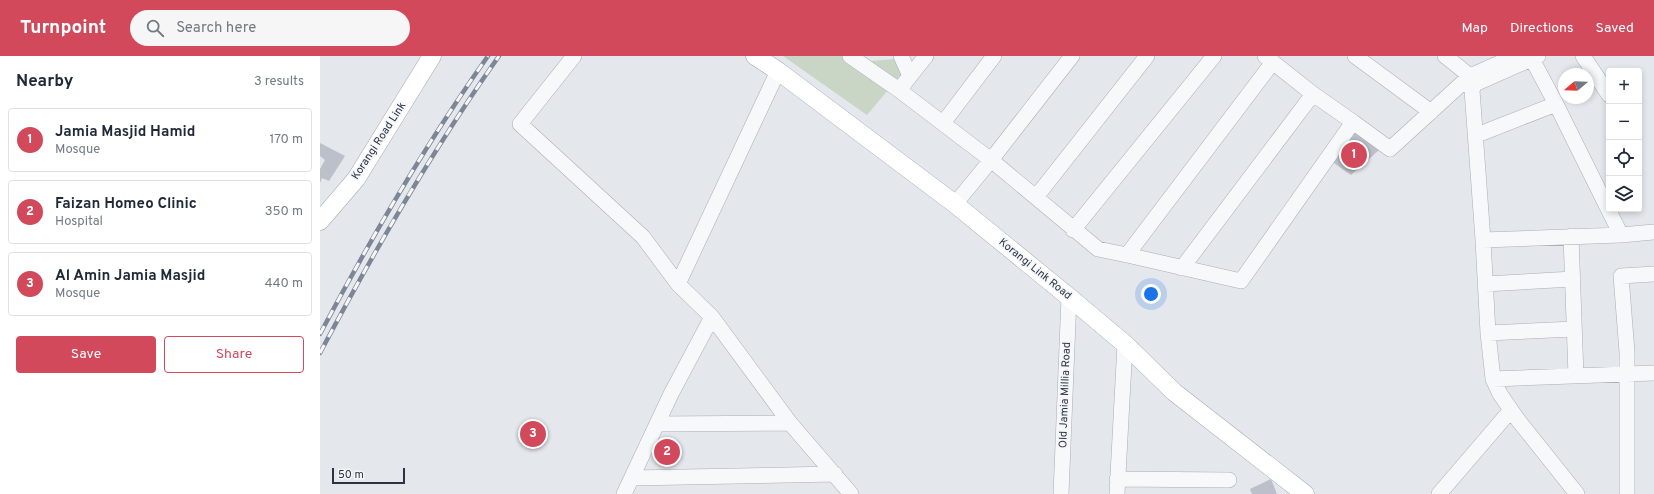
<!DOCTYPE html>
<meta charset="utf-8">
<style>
:root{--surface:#fff;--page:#f6f6f7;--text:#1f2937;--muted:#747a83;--line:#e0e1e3;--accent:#d1495b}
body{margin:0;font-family:Overpass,sans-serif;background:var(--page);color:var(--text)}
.controls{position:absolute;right:12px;top:12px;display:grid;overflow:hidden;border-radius:4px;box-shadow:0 2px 6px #0003}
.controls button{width:36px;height:36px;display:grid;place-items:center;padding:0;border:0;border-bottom:1px solid var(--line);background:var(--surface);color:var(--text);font:20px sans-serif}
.compass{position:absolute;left:1238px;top:12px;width:36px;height:36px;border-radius:50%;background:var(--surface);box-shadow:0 2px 6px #0003;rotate:251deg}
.scale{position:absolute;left:12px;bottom:10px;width:73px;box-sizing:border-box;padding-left:4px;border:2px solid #2b3445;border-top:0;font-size:11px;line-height:14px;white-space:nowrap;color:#2b3445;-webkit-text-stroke:3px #f4f6f9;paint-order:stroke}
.you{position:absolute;left:831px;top:238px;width:14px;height:14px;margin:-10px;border:3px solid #fff;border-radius:50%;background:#1a73e8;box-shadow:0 0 0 6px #1a73e833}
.badge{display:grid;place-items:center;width:26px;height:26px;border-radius:50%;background:var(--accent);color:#fff;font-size:13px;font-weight:700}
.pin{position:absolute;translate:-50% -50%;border:2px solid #fff;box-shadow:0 1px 4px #0006}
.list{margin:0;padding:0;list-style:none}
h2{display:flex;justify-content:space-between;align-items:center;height:52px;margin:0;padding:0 16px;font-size:17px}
h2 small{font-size:13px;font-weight:400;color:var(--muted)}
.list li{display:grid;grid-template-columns:26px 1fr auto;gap:12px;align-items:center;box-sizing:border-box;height:64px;margin:0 8px 8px;padding:0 8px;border:1px solid var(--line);border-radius:4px}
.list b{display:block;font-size:15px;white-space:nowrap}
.list p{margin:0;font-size:13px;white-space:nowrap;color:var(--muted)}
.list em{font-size:13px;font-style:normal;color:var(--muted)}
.actions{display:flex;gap:8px;padding:12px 16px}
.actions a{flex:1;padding:9px 0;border:1px solid var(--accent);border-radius:4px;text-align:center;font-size:14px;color:var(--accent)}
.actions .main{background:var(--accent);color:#fff}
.icon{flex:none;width:22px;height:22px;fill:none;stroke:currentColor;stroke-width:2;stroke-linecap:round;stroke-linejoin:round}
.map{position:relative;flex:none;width:1334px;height:438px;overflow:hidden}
header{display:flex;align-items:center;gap:24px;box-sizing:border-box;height:56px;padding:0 20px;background:var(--accent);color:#fff}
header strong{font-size:19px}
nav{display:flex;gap:22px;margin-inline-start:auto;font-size:14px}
.search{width:280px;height:36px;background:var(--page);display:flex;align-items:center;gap:10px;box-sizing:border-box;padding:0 14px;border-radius:22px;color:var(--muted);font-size:15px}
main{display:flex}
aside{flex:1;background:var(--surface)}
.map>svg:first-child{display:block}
</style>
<header>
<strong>Turnpoint</strong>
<div class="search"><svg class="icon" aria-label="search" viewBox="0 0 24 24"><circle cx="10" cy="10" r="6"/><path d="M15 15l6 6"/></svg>Search here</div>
<nav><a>Map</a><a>Directions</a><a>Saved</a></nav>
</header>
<main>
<aside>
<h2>Nearby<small>3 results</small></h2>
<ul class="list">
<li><span class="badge">1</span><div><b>Jamia Masjid Hamid</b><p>Mosque</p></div><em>170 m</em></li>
<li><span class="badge">2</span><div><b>Faizan Homeo Clinic</b><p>Hospital</p></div><em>350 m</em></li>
<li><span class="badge">3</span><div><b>Al Amin Jamia Masjid</b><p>Mosque</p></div><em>440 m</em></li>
</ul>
<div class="actions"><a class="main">Save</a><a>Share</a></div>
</aside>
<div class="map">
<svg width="1334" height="438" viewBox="0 0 1334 438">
<rect width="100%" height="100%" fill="#e4e7ec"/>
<!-- green -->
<path fill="#c9d6c5" d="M463 0H538L551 5 575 3 591 7 547 59Z"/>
<!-- building -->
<path fill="#bbc0ca" d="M1035 74 1059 94 1031 119 1011 105Z
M0 87 25 100 9 125 2 122 0 127V113L5 104 0 100Z
M951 423 957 438H932L930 433Z"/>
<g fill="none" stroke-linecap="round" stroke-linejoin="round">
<!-- minor casing -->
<g stroke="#a9aeb7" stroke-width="16">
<path id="minor" d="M254 0 200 68 323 181 358 228 392 261 470 367 531 438
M530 0 579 34
M581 0 590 20
M606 0 579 34 671 104 778 193 807 199 921 225 1033 66 1070 93 1150 20 1195 0
M945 0 993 38
M1035 0 1111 56
M1125 0 1150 20
M1218 0 1155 28 1152 34 1163 184 1168 277 1173 323 1180 338 1198 364 1257 438
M1263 0 1289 39
M623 67 674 0
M1157 79 1236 48
M716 141 827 0
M635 148 671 104 752 0
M753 174 894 0
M1301 179 1334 176
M1251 180 1256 320
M1163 184 1301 179 1236 48 1212 3
M807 199 953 6
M862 212 993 38 1033 66
M358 228 458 15
M1165 228 1253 223
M1168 277 1254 273
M1173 323 1334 317
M337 368 470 367
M312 422 515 418
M797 423 909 424
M304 438 351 338 392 261
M741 438 749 241
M797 438 805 288
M1119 438 1191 354
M1307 438V296L1301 220 1334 218"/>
</g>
<!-- major casing -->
<g stroke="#a3abb8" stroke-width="19">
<path id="major" d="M435 0 458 15 635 148 749 241 805 288 854 336 985 438
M0 165 36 123 112 0"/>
</g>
<!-- minor -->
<use href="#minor" stroke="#f7f8fa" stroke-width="15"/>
<!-- major -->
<use href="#major" stroke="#fff" stroke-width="18"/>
<!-- rail casing -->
<g stroke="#7d8696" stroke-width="4.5">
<path id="rail" d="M0 278C51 182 105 89 168 0
M0 297C54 195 112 95 179 0"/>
</g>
<!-- rail -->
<use href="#rail" stroke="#f4f6f9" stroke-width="3" stroke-dasharray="9" stroke-linecap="butt"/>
</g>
<g text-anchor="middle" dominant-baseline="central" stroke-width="3.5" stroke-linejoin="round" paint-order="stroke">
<!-- street labels -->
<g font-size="11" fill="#2b3445" stroke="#f4f6f9">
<text transform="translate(59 85) rotate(-57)">Korangi Road Link</text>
<text transform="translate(715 213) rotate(39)">Korangi Link Road</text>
<text transform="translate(745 339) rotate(-88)">Old Jamia Millia Road</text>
</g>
</g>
</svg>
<div class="controls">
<button>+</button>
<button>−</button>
<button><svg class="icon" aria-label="locate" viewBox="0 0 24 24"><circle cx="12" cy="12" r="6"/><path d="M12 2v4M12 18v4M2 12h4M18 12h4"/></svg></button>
<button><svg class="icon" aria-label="layers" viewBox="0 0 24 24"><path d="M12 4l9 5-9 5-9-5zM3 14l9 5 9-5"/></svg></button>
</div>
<svg class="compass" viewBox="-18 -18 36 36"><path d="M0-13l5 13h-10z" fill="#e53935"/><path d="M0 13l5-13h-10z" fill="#747a83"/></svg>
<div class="scale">50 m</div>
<div class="you"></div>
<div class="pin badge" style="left:1034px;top:99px">1</div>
<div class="pin badge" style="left:347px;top:396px">2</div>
<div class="pin badge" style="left:213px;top:378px">3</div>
</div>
</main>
